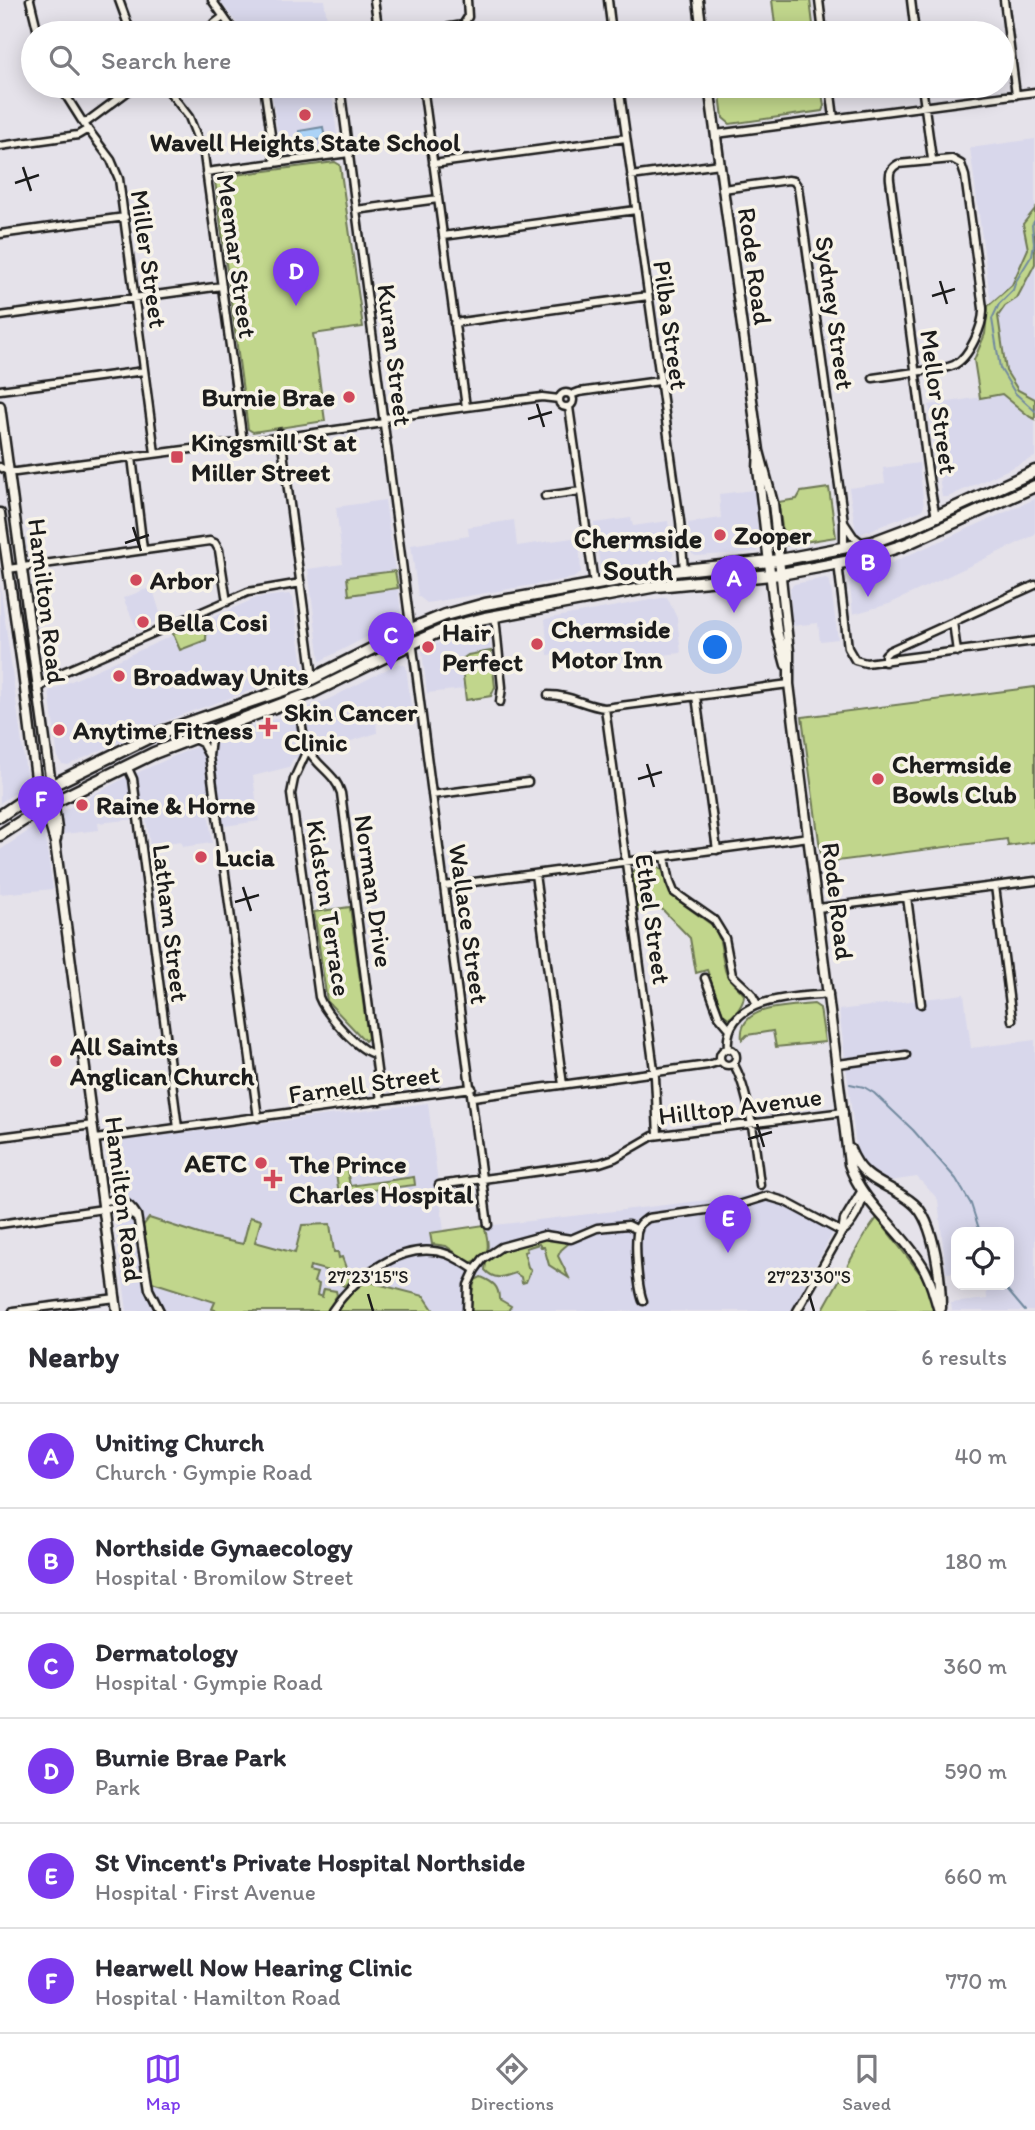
<!DOCTYPE html>
<meta charset="utf-8">
<style>
:root{--surface:#fff;--page:#f2f2f3;--text:#2b2b33;--muted:#7c7c81;--line:#e1e1e2;--accent:#7c3aed}
body{margin:0;font-family:Itim,sans-serif;background:var(--page);color:var(--text)}
.controls{position:absolute;right:21px;bottom:21px;display:grid;overflow:hidden;border-radius:14px;box-shadow:0 4px 18px #0003}
.controls button{width:63px;height:63px;display:grid;place-items:center;padding:0;border:0;border-bottom:2px solid var(--line);background:var(--surface);color:var(--text);font:35px sans-serif}
.you{position:absolute;left:716px;top:648px;width:24px;height:24px;margin:-18px;border:5px solid #fff;border-radius:50%;background:#1a73e8;box-shadow:0 0 0 10px #1a73e833}
.badge{display:grid;place-items:center;width:46px;height:46px;border-radius:50%;background:var(--accent);color:#fff;font-size:23px;font-weight:700}
.pin{position:absolute;translate:-50% -58px;filter:drop-shadow(0 2px 4px #0008)}
.pin::after{content:'';position:absolute;top:37px;width:24px;height:21px;background:inherit;clip-path:polygon(0 0,100% 0,50% 100%)}
.list{margin:0;padding:0;list-style:none}
h2{display:flex;justify-content:space-between;align-items:center;height:91px;margin:0;padding:0 28px;font-size:30px}
h2 small{font-size:23px;font-weight:400;color:var(--muted)}
.list li{display:grid;grid-template-columns:46px 1fr auto;gap:21px;align-items:center;box-sizing:border-box;height:105px;padding:0 28px;border-top:2px solid var(--line)}
.list b{display:block;font-size:26px;white-space:nowrap}
.list p{margin:0;font-size:23px;white-space:nowrap;color:var(--muted)}
.list em{font-size:23px;font-style:normal;color:var(--muted)}
.icon{flex:none;width:38px;height:38px;fill:none;stroke:currentColor;stroke-width:2;stroke-linecap:round;stroke-linejoin:round}
.map{position:relative;flex:none;width:1035px;height:1311px;overflow:hidden}
.search{position:absolute;background:var(--surface);box-shadow:0 4px 18px #0003;left:21px;right:21px;top:21px;height:77px;display:flex;align-items:center;gap:18px;box-sizing:border-box;padding:0 24px;border-radius:38px;color:var(--muted);font-size:26px}
.sheet{height:721px;background:var(--surface)}
nav{display:flex;justify-content:space-around;align-items:center;box-sizing:border-box;height:98px;border-top:2px solid var(--line);background:var(--surface);font-size:19px;color:var(--muted)}
nav a{display:grid;justify-items:center;gap:4px}
nav .on{color:var(--accent)}
.map>svg:first-child{display:block}
</style>
<div class="map">
<svg width="1035" height="1311" viewBox="0 0 1035 1311">
<rect width="100%" height="100%" fill="#e5e2ea"/>
<filter id="ink" filterUnits="userSpaceOnUse"><feTurbulence type="fractalNoise" baseFrequency=".0143" numOctaves="2"/><feDisplacementMap in="SourceGraphic" scale="14" xChannelSelector="R" yChannelSelector="G"/><feConvolveMatrix kernelMatrix="1 2 1 2 8 2 1 2 1" color-interpolation-filters="sRGB"/></filter>
<g filter="url(#ink)">
<!-- built -->
<path fill="#d8d7eb" d="M219 0H324L329 33H244Z
M271 86H331L338 143 335 148 284 154 280 151Z
M1035 139V209L1023 224 1028 249 1012 285 991 304 970 148Z
M1035 264V399L1018 390 1006 371 998 316 1005 306 1017 298Z
M1002 394 1030 417 1035 419V457L948 497H942L929 405Z
M919 463 924 507 920 511 860 534 856 532 849 488 885 483 883 468Z
M754 490 760 547 757 552 696 556 692 554 688 523 721 518 719 494Z
M1035 499V535L889 604 853 614 849 576 852 572 884 566Z
M385 500 395 571 347 577 350 595 398 588 402 619 320 661 308 569 343 564 336 507Z
M631 518 633 526 668 521 673 554 671 559 604 570 600 566 594 523Z
M514 520 517 546 579 537 581 573 573 578 427 603 418 596 411 545 469 536 468 527Z
M826 578 830 581 838 639 820 641 818 623 792 626 790 588 794 584Z
M0 584 27 780 24 786 0 803Z
M152 587 162 619 137 629 123 598Z
M289 594 293 598 304 672 178 716 68 765 62 764 58 759 49 691 256 598Z
M667 597 677 618 681 653 590 663 588 650 548 655 545 619Z
M488 629 491 651 468 655 461 660 464 689 427 693 422 651 441 642Z
M399 663 406 666 412 715 376 720 377 733 293 759 289 767 253 776 259 821 224 826 221 807 208 808 212 843 182 847 181 842 150 846 146 818 98 823 99 830 64 834 61 815 63 811 121 780 188 750 327 700Z
M39 824 44 828 53 889 0 894V850Z
M964 994 971 1048 1035 1040V1311H952L951 1303 987 1299 986 1285H1009V1232H956V1272L946 1273 938 1200 934 1195 917 1177 889 1181 872 1173 857 1154 839 1010Z
M428 1103 444 1231 767 1193 836 1227 791 1311H127L106 1149 110 1142Z"/>
<!-- green -->
<path fill="#c1d68c" stroke="#6e7954" stroke-width="2" d="M772 0H810L814 33H776Z
M719 86H821L824 106 822 111 730 124 723 118Z
M335 162 340 165 363 327 313 334 325 421 253 432 248 429 215 181 219 177Z
M1035 209V264L1017 298 1005 306 998 316 1006 371 1018 390 1035 399V419L1030 417 1002 394 980 398 974 360 985 334 988 306 1012 285 1028 249 1023 224Z
M829 488 836 537 785 545 778 502 797 499 801 492Z
M395 571 398 588 349 595 347 577Z
M207 620 206 640 180 650 173 634Z
M491 651 495 687 491 696 466 700 461 660 468 655Z
M1035 687V842L1008 846 1007 839 822 863 802 717Z
M656 864 663 871 672 896 712 925C724 940 720 956 726 973 729 982 739 987 744 995 744 1003 736 1015 729 1018L723 1014 707 970 696 973 690 938 661 908 637 911 632 873 638 866Z
M350 907 368 1038 365 1041 327 1001 314 912Z
M814 1004 820 1008 825 1042 776 1047 773 1031 747 1035 742 1040C737 1004 789 1007 814 1004Z
M345 1159 350 1186 414 1177 415 1185 339 1194 334 1160Z
M250 1217 261 1220 255 1242 295 1253 302 1225 330 1224 334 1252H338L339 1258 342 1257 350 1279 348 1284 344 1286 339 1283 344 1275 310 1266 309 1271 317 1273 314 1282 319 1284 317 1295 322 1297 324 1289 336 1291 337 1295 327 1311H218L212 1309 215 1302 152 1282 143 1226 149 1218 205 1236 243 1244Z
M877 1218 926 1281 935 1311H822L864 1236Z
M484 1225C489 1244 493 1256 470 1263L446 1246 432 1244 430 1233Z
M545 1238 569 1243 561 1250 558 1256 569 1278 549 1265 544 1247H541L539 1244 526 1248 527 1251 524 1252 528 1267 531 1270 526 1282 522 1283 521 1277 515 1273C503 1277 495 1281 485 1270L486 1263 504 1248Z
M481 1277C493 1282 499 1286 499 1299L511 1306 508 1311H471L470 1300 475 1280Z
M362 1280 424 1296 434 1311H336L349 1293Z"/>
<!-- water -->
<path fill="#acd3f6" stroke="#728a9f" stroke-width="2" d="M323 127 325 139 300 142 299 131Z"/>
<g fill="none" stroke-linecap="round" stroke-linejoin="round">
<!-- stream -->
<path stroke="#728a9f" stroke-width="2" d="M1035 220 1032 225 1034 244 1032 255 1016 281 1013 290 999 304 992 319 1000 368 1015 393 1035 411
M850 1084 864 1087 874 1093 913 1130 956 1179 971 1204 980 1232
M1003 1285 1025 1311"/>
<!-- minor casing -->
<g stroke="#1c1c1c" stroke-width="11">
<path id="minor" d="M30 0 38 33
M119 0 131 33
M212 0 235 33
M374 0 379 33
M608 0 612 33
M819 0 823 33
M911 0 915 33
M1004 0 1016 95
M202 33 223 17
M415 33 463 25 468 17 467 0
M60 86 84 124 111 160 119 179 155 453
M165 86 189 117 204 155 243 442
M264 86 275 163
M340 86 488 1225
M423 86 466 407
M619 86 680 521 684 570
M830 86 834 118
M922 86 932 159
M84 124 135 86
M716 134 1035 92
M0 146 78 135 88 129
M433 164 626 138
M206 172 349 153
M631 176 720 164
M723 189 788 180 794 181 798 187 844 522V548
M356 210 438 199
M0 234 125 217
M443 236 636 210
M0 316 222 286
M454 323 648 296
M873 378 915 372C927 370 943 370 954 365 969 358 984 325 983 308L965 176 961 164 952 159 898 164C891 168 889 172 890 180 899 253 909 326 919 399 924 438 927 478 936 516
M0 390 144 371
M559 400a7 7 0 1 1 14 0a7 7 0 1 1-14 0Z
M571 395 579 392 659 381
M569 407 594 584
M384 418 542 397 559 399
M287 437 384 423
M282 444 313 678
M132 457 143 549
M0 467 9 472H16L276 438 280 433 287 437
M545 496 581 491
M845 524 853 536 863 544
M838 563 848 648 855 660 866 663 1035 641
M8 569 210 541 215 543 219 550 227 602
M495 616 502 687 500 702
M953 622 957 652
M885 662V655L889 651 1035 585
M37 690 54 676 248 592 301 583
M548 695C572 695 584 706 605 708L789 684
M696 696 717 850
M295 700C303 715 300 733 308 749 316 766 335 773 341 793L381 1101
M605 708 655 1077 658 1135
M212 731 209 756 258 1118
M192 738 202 743 208 754
M308 748 294 779 291 794 319 997C325 1013 359 1052 375 1054
M127 766 133 779 178 1128
M432 795 528 782
M665 857 670 882 674 892 714 920 725 938 732 975 751 993 757 1004
M535 874 563 1085
M444 886 809 837
M995 886 1012 1020
M907 897 921 1004
M818 908 1035 881
M705 978 719 1016 730 1029
M720 1057a8 8 0 1 1 16 0a8 8 0 1 1-16 0Z
M728 1049C723 996 792 998 829 994
M733 1063C750 1091 756 1152 760 1185
M838 1064 906 1055
M473 1097 708 1065 721 1061
M0 1137 93 1125
M95 1139 472 1088
M439 1185 600 1163 615 1158 653 1136 844 1112
M103 1201C119 1199 128 1200 137 1215L149 1289 160 1311
M0 1224 117 1207 128 1210 137 1219
M842 1232 844 1220 862 1190
M643 1301C638 1288 633 1238 639 1226 641 1222 644 1221 648 1218L735 1206 767 1196 784 1201 842 1232
M13 1311 116 1298
M332 1311C354 1278 403 1239 447 1254 457 1258 466 1264 475 1270
M467 1311 468 1285 475 1270 483 1259 501 1247 545 1235 571 1239 597 1228 628 1225 638 1230
M797 1311 842 1232C854 1224 860 1207 865 1194"/>
</g>
<!-- major casing -->
<g stroke="#1c1c1c" stroke-width="13">
<path id="major" d="M698 0 702 33
M709 86 759 451 758 469 777 631 786 665
M0 406 57 829 56 839
M759 451 773 503 789 652V684L849 1164C862 1204 901 1230 922 1265 931 1279 934 1295 939 1311
M0 513 22 665 36 778 55 842 117 1311
M850 1149C864 1185 889 1182 914 1204 935 1222 941 1282 941 1308"/>
</g>
<!-- highway casing -->
<g stroke="#1c1c1c" stroke-width="15">
<path id="highway" d="M0 816 28 797 156 734 304 683 411 629 445 615 485 604 664 572 780 560 873 542 913 527 1035 471
M0 835 44 807 154 753 311 693 413 643 450 627 485 618 657 586 781 574 861 559 904 545 1035 486"/>
</g>
<!-- minor -->
<use href="#minor" stroke="#f7f3e8" stroke-width="6"/>
<!-- major -->
<use href="#major" stroke="#f7f3e8" stroke-width="8"/>
<!-- highway -->
<use href="#highway" stroke="#f7f3e8" stroke-width="10"/>
</g>
</g>
<!-- ticks -->
<path fill="none" stroke="#1c1c1c" stroke-width="2.5" d="M23 167 31 191M15 183 39 175M940 281 947 304M932 296 955 289M537 404 544 427M528 419 552 412M133 527 141 551M125 543 149 535M647 764 654 787M638 779 662 772M243 887 251 911M235 902 259 895M757 1124 764 1147M748 1139 772 1132M368 1294 373 1311M809 1294 814 1311"/>
<!-- markers -->
<g fill="#d1495b" stroke="#f7f3e8" stroke-width="2.5">
<circle cx="305" cy="115" r="7"/>
<circle cx="349" cy="397" r="7"/>
<rect x="170" y="450" width="14" height="14" rx="3.5"/>
<circle cx="720" cy="535" r="7"/>
<circle cx="136" cy="580" r="7"/>
<circle cx="143" cy="622" r="7"/>
<circle cx="537" cy="644" r="7"/>
<circle cx="428" cy="647" r="7"/>
<circle cx="119" cy="676" r="7"/>
<path d="M264.5 716.5h7v7h7v7h-7v7h-7v-7h-7v-7h7z"/>
<circle cx="59" cy="730" r="7"/>
<circle cx="878" cy="779" r="7"/>
<circle cx="82" cy="805" r="7"/>
<circle cx="201" cy="857" r="7"/>
<circle cx="56" cy="1061" r="7"/>
<circle cx="261" cy="1163" r="7"/>
<path d="M269.5 1168.5h7v7h7v7h-7v7h-7v-7h-7v-7h7z"/>
</g>
<g text-anchor="middle" dominant-baseline="central" stroke-width="7" stroke-linejoin="round" paint-order="stroke">
<!-- poi labels -->
<g font-size="26" font-weight="bold" fill="#1c1c1c" stroke="#f7f3e8" text-anchor="start">
<text x="305" y="142" text-anchor="middle">Wavell Heights State School</text>
<text x="335" y="397" text-anchor="end">Burnie Brae</text>
<text x="191" y="442">Kingsmill St at<tspan x="191" dy="30">Miller Street</tspan></text>
<text x="734" y="535">Zooper</text>
<text x="150" y="580">Arbor</text>
<text x="157" y="622">Bella Cosi</text>
<text x="551" y="629">Chermside<tspan x="551" dy="30">Motor Inn</tspan></text>
<text x="442" y="632">Hair<tspan x="442" dy="30">Perfect</tspan></text>
<text x="133" y="676">Broadway Units</text>
<text x="284" y="712">Skin Cancer<tspan x="284" dy="30">Clinic</tspan></text>
<text x="73" y="730">Anytime Fitness</text>
<text x="892" y="764">Chermside<tspan x="892" dy="30">Bowls Club</tspan></text>
<text x="96" y="805">Raine &amp; Horne</text>
<text x="215" y="857">Lucia</text>
<text x="70" y="1046">All Saints<tspan x="70" dy="30">Anglican Church</tspan></text>
<text x="247" y="1163" text-anchor="end">AETC</text>
<text x="289" y="1164">The Prince<tspan x="289" dy="30">Charles Hospital</tspan></text>
</g>
<!-- street labels -->
<g font-size="26" fill="#1c1c1c" stroke="#f7f3e8">
<text transform="translate(237 256) rotate(82)">Meemar Street</text>
<text transform="translate(149 259) rotate(82)">Miller Street</text>
<text transform="translate(755 266) rotate(82)">Rode Road</text>
<text transform="translate(835 313) rotate(82)">Sydney Street</text>
<text transform="translate(671 325) rotate(82)">Pilba Street</text>
<text transform="translate(395 355) rotate(83)">Kuran Street</text>
<text transform="translate(939 402) rotate(82)">Mellor Street</text>
<text transform="translate(47 601) rotate(83)">Hamilton Road</text>
<text transform="translate(374 891) rotate(82)">Norman Drive</text>
<text transform="translate(838 901) rotate(83)">Rode Road</text>
<text transform="translate(329 908) rotate(81)">Kidston Terrace</text>
<text transform="translate(653 919) rotate(82)">Ethel Street</text>
<text transform="translate(171 923) rotate(83)">Latham Street</text>
<text transform="translate(469 924) rotate(82)">Wallace Street</text>
<text transform="translate(364 1084) rotate(-8)">Farnell Street</text>
<text transform="translate(740 1106) rotate(-7)">Hilltop Avenue</text>
<text transform="translate(124 1199) rotate(83)">Hamilton Road</text>
</g>
<!-- neighbourhood labels -->
<g font-size="28" font-weight="bold" fill="#1c1c1c" stroke="#f7f3e8">
<text x="638" y="538">Chermside<tspan x="638" dy="32">South</tspan></text>
</g>
</g>
<g font-size="18" text-anchor="middle" fill="#1c1c1c" stroke="#f7f3e8" stroke-width="7" stroke-linejoin="round" paint-order="stroke">
<text x="368" y="1283">27°23'15"S</text>
<text x="809" y="1283">27°23'30"S</text>
</g>
</svg>
<div class="controls">
<button><svg class="icon" aria-label="locate" viewBox="0 0 24 24"><circle cx="12" cy="12" r="6"/><path d="M12 2v4M12 18v4M2 12h4M18 12h4"/></svg></button>
</div>
<div class="you"></div>
<div class="pin badge" style="left:734px;top:613px">A</div>
<div class="pin badge" style="left:868px;top:597px">B</div>
<div class="pin badge" style="left:391px;top:670px">C</div>
<div class="pin badge" style="left:296px;top:306px">D</div>
<div class="pin badge" style="left:728px;top:1253px">E</div>
<div class="pin badge" style="left:41px;top:834px">F</div>
<div class="search"><svg class="icon" aria-label="search" viewBox="0 0 24 24"><circle cx="10" cy="10" r="6"/><path d="M15 15l6 6"/></svg>Search here</div>
</div>
<section class="sheet">
<h2>Nearby<small>6 results</small></h2>
<ul class="list">
<li><span class="badge">A</span><div><b>Uniting Church</b><p>Church · Gympie Road</p></div><em>40 m</em></li>
<li><span class="badge">B</span><div><b>Northside Gynaecology</b><p>Hospital · Bromilow Street</p></div><em>180 m</em></li>
<li><span class="badge">C</span><div><b>Dermatology</b><p>Hospital · Gympie Road</p></div><em>360 m</em></li>
<li><span class="badge">D</span><div><b>Burnie Brae Park</b><p>Park</p></div><em>590 m</em></li>
<li><span class="badge">E</span><div><b>St Vincent's Private Hospital Northside</b><p>Hospital · First Avenue</p></div><em>660 m</em></li>
<li><span class="badge">F</span><div><b>Hearwell Now Hearing Clinic</b><p>Hospital · Hamilton Road</p></div><em>770 m</em></li>
</ul>
</section>
<nav>
<a class="on"><svg class="icon" aria-label="map" viewBox="0 0 24 24"><path d="M3 6l6-2 6 2 6-2v14l-6 2-6-2-6 2zM9 4v14M15 6v14"/></svg>Map</a>
<a><svg class="icon" aria-label="directions" viewBox="0 0 24 24"><path d="M12 3l9 9-9 9-9-9zM9 14v-3h6M13 9l2 2-2 2"/></svg>Directions</a>
<a><svg class="icon" aria-label="saved" viewBox="0 0 24 24"><path d="M7 4h10v16l-5-4-5 4z"/></svg>Saved</a>
</nav>
